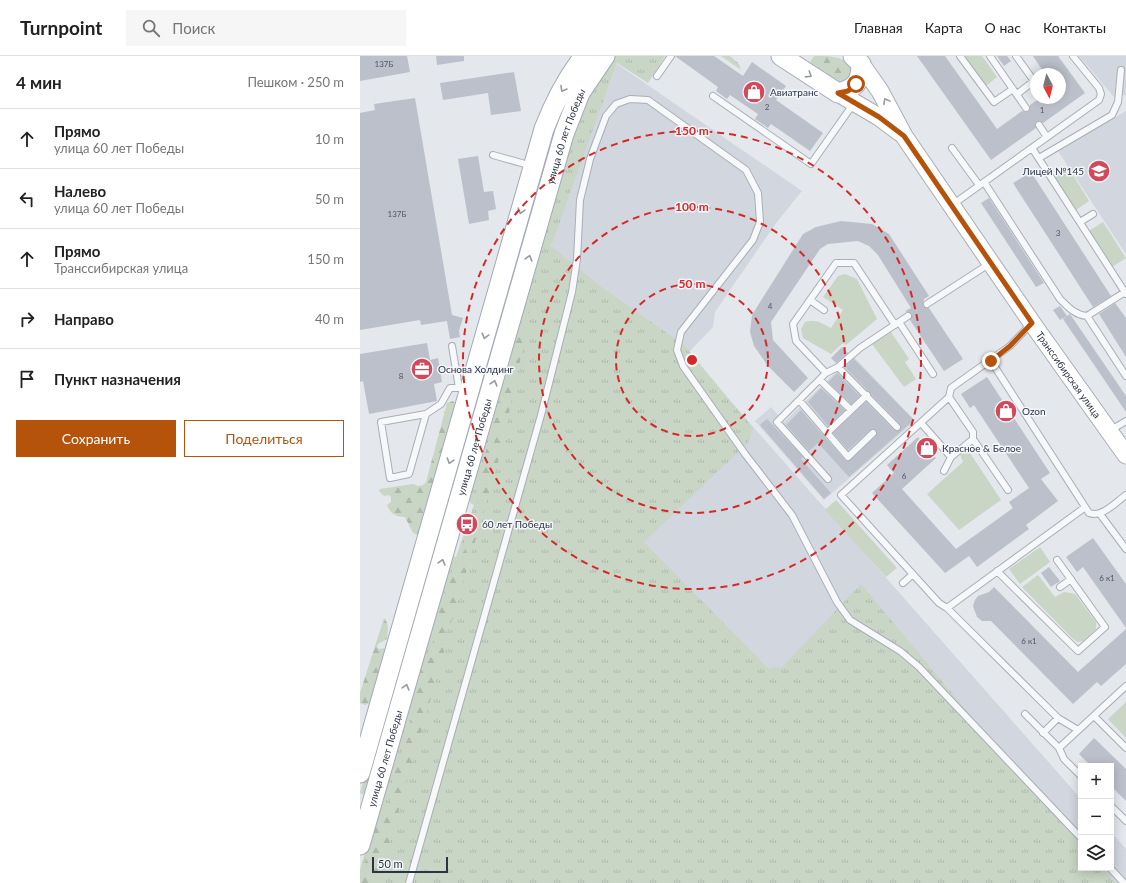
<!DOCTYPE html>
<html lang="ru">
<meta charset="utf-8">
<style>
:root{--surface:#fff;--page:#f6f6f6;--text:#222;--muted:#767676;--line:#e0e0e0;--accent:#b45309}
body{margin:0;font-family:Lato,sans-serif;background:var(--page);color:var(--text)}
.controls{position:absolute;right:12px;bottom:12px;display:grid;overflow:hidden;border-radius:0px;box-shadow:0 2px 10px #0003}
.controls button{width:36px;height:36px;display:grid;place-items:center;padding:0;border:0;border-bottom:1px solid var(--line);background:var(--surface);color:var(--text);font:20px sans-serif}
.compass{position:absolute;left:670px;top:12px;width:36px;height:36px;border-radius:50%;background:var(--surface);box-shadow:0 2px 10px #0003;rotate:173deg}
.scale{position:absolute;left:12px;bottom:10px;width:76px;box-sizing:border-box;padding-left:4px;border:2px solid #2b3445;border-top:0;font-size:11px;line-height:14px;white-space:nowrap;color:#2b3445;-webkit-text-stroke:3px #f4f6f9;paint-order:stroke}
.stop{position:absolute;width:12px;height:12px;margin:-9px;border:3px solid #b45309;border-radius:50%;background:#fff}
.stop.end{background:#b45309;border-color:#fff;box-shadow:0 1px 4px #0008}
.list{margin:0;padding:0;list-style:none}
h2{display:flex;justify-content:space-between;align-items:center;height:52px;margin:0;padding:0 16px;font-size:17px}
h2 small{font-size:13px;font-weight:400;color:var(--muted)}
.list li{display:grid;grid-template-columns:26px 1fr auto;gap:12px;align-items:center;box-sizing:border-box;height:60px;padding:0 16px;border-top:1px solid var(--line)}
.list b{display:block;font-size:15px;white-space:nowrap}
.list p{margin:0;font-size:13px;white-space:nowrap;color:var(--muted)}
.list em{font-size:13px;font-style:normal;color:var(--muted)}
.actions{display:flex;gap:8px;padding:12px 16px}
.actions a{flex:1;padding:9px 0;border:1px solid var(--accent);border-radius:0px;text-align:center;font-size:14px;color:var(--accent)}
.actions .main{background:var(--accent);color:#fff}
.icon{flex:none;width:22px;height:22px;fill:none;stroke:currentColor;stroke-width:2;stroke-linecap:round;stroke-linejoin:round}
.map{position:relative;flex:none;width:766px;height:827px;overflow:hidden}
header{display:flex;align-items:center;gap:24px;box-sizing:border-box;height:56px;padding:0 20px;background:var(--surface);border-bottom:1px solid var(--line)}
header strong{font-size:19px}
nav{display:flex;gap:22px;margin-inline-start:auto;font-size:14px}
.search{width:280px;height:36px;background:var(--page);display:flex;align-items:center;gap:10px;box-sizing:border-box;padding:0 14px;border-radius:0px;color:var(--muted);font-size:15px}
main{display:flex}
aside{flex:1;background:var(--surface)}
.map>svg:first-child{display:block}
</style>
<header>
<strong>Turnpoint</strong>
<div class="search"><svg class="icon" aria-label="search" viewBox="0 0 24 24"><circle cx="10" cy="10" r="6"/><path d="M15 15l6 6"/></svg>Поиск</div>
<nav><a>Главная</a><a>Карта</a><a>О нас</a><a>Контакты</a></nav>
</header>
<main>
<aside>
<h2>4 мин<small>Пешком · 250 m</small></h2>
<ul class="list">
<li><svg class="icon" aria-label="ahead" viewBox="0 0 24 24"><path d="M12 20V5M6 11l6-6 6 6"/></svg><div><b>Прямо</b><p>улица 60 лет Победы</p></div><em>10 m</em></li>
<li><svg class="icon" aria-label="left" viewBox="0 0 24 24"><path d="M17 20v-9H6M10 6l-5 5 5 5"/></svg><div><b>Налево</b><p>улица 60 лет Победы</p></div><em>50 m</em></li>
<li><svg class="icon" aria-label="ahead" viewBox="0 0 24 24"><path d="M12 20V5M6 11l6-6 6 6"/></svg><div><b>Прямо</b><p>Транссибирская улица</p></div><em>150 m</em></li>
<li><svg class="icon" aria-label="right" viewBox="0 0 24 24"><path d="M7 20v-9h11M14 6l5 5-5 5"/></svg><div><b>Направо</b></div><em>40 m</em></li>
<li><svg class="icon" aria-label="arrive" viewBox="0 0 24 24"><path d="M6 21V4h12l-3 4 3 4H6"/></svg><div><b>Пункт назначения</b></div></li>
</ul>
<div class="actions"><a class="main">Сохранить</a><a>Поделиться</a></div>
</aside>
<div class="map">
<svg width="766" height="827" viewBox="0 0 766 827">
<defs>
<pattern id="grass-tufts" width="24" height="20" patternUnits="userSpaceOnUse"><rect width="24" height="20" fill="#c9d6c5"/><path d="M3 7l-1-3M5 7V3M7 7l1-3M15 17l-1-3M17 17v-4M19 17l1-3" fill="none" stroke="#adb8ab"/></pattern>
<pattern id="forest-firs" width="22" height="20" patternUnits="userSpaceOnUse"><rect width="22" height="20" fill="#c9d6c5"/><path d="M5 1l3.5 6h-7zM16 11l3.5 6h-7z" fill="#adb8ab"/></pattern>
</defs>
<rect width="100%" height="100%" fill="#e4e7ec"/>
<!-- built -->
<path fill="#d2d6de" d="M719 0H766V39L754 41Z
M257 8 442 135 416 167 355 256 353 271 328 297 721 743V812H751V776L766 793V827H23L190 186Z
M766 55V198L698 95Z
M494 301 555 365 464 444 395 365 411 351 424 366 476 316Z"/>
<!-- grass -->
<path fill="url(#grass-tufts)" d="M255 0H305L288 27 257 7 191 190 244 233 324 289 393 372 388 387 284 486 408 612 422 611 501 528 691 756 721 789V812H742L756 827H0V814L91 499 96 501 114 449 110 447V431C137 339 162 246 191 155 207 101 219 44 255 0Z
M196 59 204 62 160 213 152 211Z
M146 233 154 236 110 387 102 385Z
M44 584 53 586 8 740 0 737Z"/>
<!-- forest -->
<path fill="url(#forest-firs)" d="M361 0H370L379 8 381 14Z
M454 0C471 0 494 0 492 21L481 27 450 6Z
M169 255 168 269 139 403 93 562 84 580V596L18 827H0L20 754 27 750 32 739 36 708 51 675V649L62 605 71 593 76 576 74 563 95 507 105 494 116 457 123 407 156 275Z
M93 345 96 348 58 479 53 477 45 461C35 461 30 457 27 449L31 446V441L29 439 24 440 19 435 20 433 53 428 58 430 63 429 66 426 87 347Z
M24 562C29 567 28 576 27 583L18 588 17 591 19 593 25 592 10 647 5 649 0 647V637Z"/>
<!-- park -->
<path fill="#c9d6c5" d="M604 0H622L637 21 626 30Z
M708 111 729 145 716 154 694 120Z
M743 166 766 202 752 211 729 175Z
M485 218 497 223 517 263 486 289 483 287 471 298 443 282 441 273 445 266C457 263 461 267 471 272L483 254 463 241 478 220Z
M531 276 549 303 545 306 556 323 544 331 512 288Z
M604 394 610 397 641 444 599 474 567 438 603 406 600 398Z
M476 444 537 512 526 521 465 454Z
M680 491 690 506 660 528 649 513Z
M678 519 695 541 704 536 715 538 736 566V573L723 585 718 586 713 583 662 531Z
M766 646V682L748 663Z"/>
<!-- building -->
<path fill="#bbc0ca" d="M0 0H47L50 16 0 25Z
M76 0H104V5L77 9Z
M315 0H354L383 20 392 6 426 30 416 44 463 77 450 95 411 68 408 72 395 63 398 58 370 39 367 43 356 35 358 31Z
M557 0H585L637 73 662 55 666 56 669 55 670 49 680 42H700V18H685L673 0H698L725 37 683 67 679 65 676 66V72L631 104Z
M637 0H647L651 5 644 10Z
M154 16 161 55 131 59 128 37 83 44 80 27Z
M55 42 92 259 103 262 99 275 100 281 90 283 87 265 61 269 60 264 0 274V57L15 54 14 48Z
M118 100 124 136 133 135 136 153 128 155 129 164 109 168 98 103Z
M671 116 751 240 733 251 653 127Z
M629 142 684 227 676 231 621 147Z
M481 165 512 168 529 178 569 240 564 243 563 250 569 252 603 303 584 315 550 264 552 258 545 255 551 252 518 199 509 190 498 185 468 188 460 193 411 266 413 284 448 322 434 336 408 310 394 290 390 276 392 259 443 178 456 171Z
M755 247 766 262V301L739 258Z
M700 250 707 260 700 264 693 254Z
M710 258 766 340V356L703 263Z
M67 287 70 304 78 302 82 326 74 328 77 345 9 358 3 325 0 326V298Z
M482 291 488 297 476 307 471 302Z
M494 303 554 364 489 421 458 387 449 395 426 369 441 354 485 404 489 405 516 380 517 376 514 373 510 374 488 394 473 377 506 346 534 374H540V368L485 311Z
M477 317 500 340 491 348 468 326Z
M627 321 690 417 681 423 698 445 666 469 669 473 617 511 609 500 585 517 512 437 534 417 527 409 558 381 576 402 542 433 596 493 653 452 649 446 669 432 614 349 610 352 601 338Z
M461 332 485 354 468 370 448 346Z
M407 363 443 401 441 403 471 437 464 443 400 369Z
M733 482 766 528V572L723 511 717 516 706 501Z
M689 511 700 525 691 531 681 517Z
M634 531 718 616 766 573V608L741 630 737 626 713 648 631 565H622L617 561 613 550 615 544 618 540 629 536Z
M734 682 766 713V745L751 730V710H731L719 698Z"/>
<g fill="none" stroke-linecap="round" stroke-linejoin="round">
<!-- service casing -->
<g stroke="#a9aeb7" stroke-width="8">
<path id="service" d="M600 0 634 46 653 33
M630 0 666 52
M656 0 674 25 657 38
M297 20 311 0
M353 40 451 108 494 47
M679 69 687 81
M592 92 619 129
M672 92 766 238
M133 99 172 110
M679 102 752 59 758 46 761 14
M624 126 700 243C708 251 715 259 727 260
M592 149 739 44 741 38 739 32 713 0
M720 166 733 158
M765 236 727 260 766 320
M450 244 464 254
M567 248 629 208
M539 266 573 318
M671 268 650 290 591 332 589 341 481 439 579 547 587 552 698 662 718 674
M92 290 99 332
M631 305 729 457C742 462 756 446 766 439
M478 311 537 371
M466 317 436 285 433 268 476 207H494L535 269
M460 324 491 354
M589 341 613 376V383L648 434
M439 344 488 401 513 377
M66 358 21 366 30 422 49 418 66 358 81 348 90 332H99L108 335
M561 367 591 401
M751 374 766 365
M467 377 507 339
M584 415 591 401 613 383
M468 423 417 366 466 317 478 311 500 292 548 260
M740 458 766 493
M637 515 718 595 745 571 697 504
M543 527 553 518
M700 531 711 523
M587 552 724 452
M665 658 699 692 704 703 721 720
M734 660 766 692
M683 677 698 662
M699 692 766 630
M751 750 766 765
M750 812 764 827
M49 827 181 359 212 236 217 203 220 144 230 103 246 60 256 48 270 43 288 44 386 114 398 137 400 166 393 184 321 276 317 294 323 310 385 398 432 459 477 546 490 564 540 595 559 611 721 782"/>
</g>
<!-- secondary casing -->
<g stroke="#a9aeb7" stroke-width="19">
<g id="secondary">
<path id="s1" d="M501 8 520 35 544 80 672 267 766 399"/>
<path d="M478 37 519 61 539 76"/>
</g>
</g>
<!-- primary casing -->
<g stroke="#a3abb8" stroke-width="21">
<g id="primary">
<path d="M421 0 478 37C495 33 501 26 501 8L493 0"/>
<path d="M0 717 184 73C194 47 207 22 224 0"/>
<path id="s2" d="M0 789 204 78 220 37 245 0"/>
</g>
</g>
<!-- service -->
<use href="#service" stroke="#f7f8fa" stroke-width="6"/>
<!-- secondary -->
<use href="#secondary" stroke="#fff" stroke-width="17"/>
<!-- primary -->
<use href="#primary" stroke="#fff" stroke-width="19"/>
</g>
<!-- one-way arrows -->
<defs><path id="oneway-chevron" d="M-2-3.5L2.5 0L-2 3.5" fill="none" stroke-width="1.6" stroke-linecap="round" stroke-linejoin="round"/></defs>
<g stroke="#959aa2">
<use href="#oneway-chevron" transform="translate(449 19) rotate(32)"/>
<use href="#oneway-chevron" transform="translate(203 33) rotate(120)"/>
<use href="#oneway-chevron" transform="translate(526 45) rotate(-118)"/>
<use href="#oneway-chevron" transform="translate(161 155) rotate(106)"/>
<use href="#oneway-chevron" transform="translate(169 202) rotate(-74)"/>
<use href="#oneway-chevron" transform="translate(125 280) rotate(105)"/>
<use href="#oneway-chevron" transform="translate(134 327) rotate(-74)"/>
<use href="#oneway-chevron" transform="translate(90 405) rotate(107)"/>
<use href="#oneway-chevron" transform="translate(82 506) rotate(-74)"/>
<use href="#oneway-chevron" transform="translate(46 631) rotate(-74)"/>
</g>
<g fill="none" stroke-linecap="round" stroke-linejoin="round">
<!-- route -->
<path stroke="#b45309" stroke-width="5" d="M496 28 488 35 478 37 519 61 544 80 672 267 650 290 631 305"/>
</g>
<!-- distance rings -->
<g fill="none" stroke="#d62828" stroke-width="2" stroke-dasharray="7 5">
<circle cx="332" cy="304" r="76"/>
<circle cx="332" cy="304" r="153"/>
<circle cx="332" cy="304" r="229"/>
</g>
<!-- icons -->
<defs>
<g id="shop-disc" transform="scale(1.15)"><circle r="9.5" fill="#d1495b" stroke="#f4f6f9"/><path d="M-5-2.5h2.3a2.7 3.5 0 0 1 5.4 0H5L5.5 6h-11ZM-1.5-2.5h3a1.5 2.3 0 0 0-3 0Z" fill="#fff"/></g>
<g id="school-disc" transform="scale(1.15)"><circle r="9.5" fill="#d1495b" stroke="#f4f6f9"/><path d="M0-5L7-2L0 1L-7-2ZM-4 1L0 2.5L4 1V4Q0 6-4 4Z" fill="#fff"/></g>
<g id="office-disc" transform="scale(1.15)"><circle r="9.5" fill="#d1495b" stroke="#f4f6f9"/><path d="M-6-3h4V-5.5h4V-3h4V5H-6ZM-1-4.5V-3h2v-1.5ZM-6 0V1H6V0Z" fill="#fff"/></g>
<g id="bus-disc" transform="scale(1.15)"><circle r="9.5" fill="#d1495b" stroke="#f4f6f9"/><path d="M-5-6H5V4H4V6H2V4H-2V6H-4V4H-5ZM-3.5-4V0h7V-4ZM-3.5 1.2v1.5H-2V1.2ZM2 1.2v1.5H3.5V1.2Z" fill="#fff"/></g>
</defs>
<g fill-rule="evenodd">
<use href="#shop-disc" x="394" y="36"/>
<use href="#school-disc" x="739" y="115"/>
<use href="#office-disc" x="62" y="313"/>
<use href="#shop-disc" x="646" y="355"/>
<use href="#shop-disc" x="567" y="392"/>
<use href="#bus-disc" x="107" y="468"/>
</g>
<g text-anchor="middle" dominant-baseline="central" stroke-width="3" stroke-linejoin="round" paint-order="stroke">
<!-- number labels -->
<g font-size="8" fill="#4f5766">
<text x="24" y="8">137Б</text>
<text x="407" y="51">2</text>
<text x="682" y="54">1</text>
<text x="37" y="158">137Б</text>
<text x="698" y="177">3</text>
<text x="410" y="250">4</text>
<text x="41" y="320">8</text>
<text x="544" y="420">6</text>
<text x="747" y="522">6 к1</text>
<text x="669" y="585">6 к1</text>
</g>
<!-- poi labels -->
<g font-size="10" fill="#2b3445" stroke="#f4f6f9" text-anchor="start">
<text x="410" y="36">Авиатранс</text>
<text x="724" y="115" text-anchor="end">Лицей №145</text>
<text x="78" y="313">Основа Холдинг</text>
<text x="662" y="355">Ozon</text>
<text x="582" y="392">Красное &amp; Белое</text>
<text x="122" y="468">60 лет Победы</text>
</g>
<!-- street labels -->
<g font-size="10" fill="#2b3445" stroke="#f4f6f9">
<text stroke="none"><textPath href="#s2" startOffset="738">улица 60 лет Победы</textPath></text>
<text stroke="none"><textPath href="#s1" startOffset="374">Транссибирская улица</textPath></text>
<text stroke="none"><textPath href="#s2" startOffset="414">улица 60 лет Победы</textPath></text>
<text stroke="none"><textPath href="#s2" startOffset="90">улица 60 лет Победы</textPath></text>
</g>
</g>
<circle cx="332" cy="304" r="6" fill="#d62828" stroke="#f4f6f9" stroke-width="2"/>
<g font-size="12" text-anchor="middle" font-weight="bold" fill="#d62828" stroke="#f4f6f9" stroke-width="3" stroke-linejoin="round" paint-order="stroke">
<text x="332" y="79">150 m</text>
<text x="332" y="155">100 m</text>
<text x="332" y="232">50 m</text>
</g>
</svg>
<div class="controls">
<button>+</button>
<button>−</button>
<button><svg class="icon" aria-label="layers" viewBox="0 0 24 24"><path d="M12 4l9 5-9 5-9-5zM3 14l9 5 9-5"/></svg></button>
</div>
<svg class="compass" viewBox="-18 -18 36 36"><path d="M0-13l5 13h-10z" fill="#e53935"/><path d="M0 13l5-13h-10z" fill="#767676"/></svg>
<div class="scale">50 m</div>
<div class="stop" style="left:496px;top:28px"></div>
<div class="stop end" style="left:631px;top:305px"></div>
</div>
</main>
